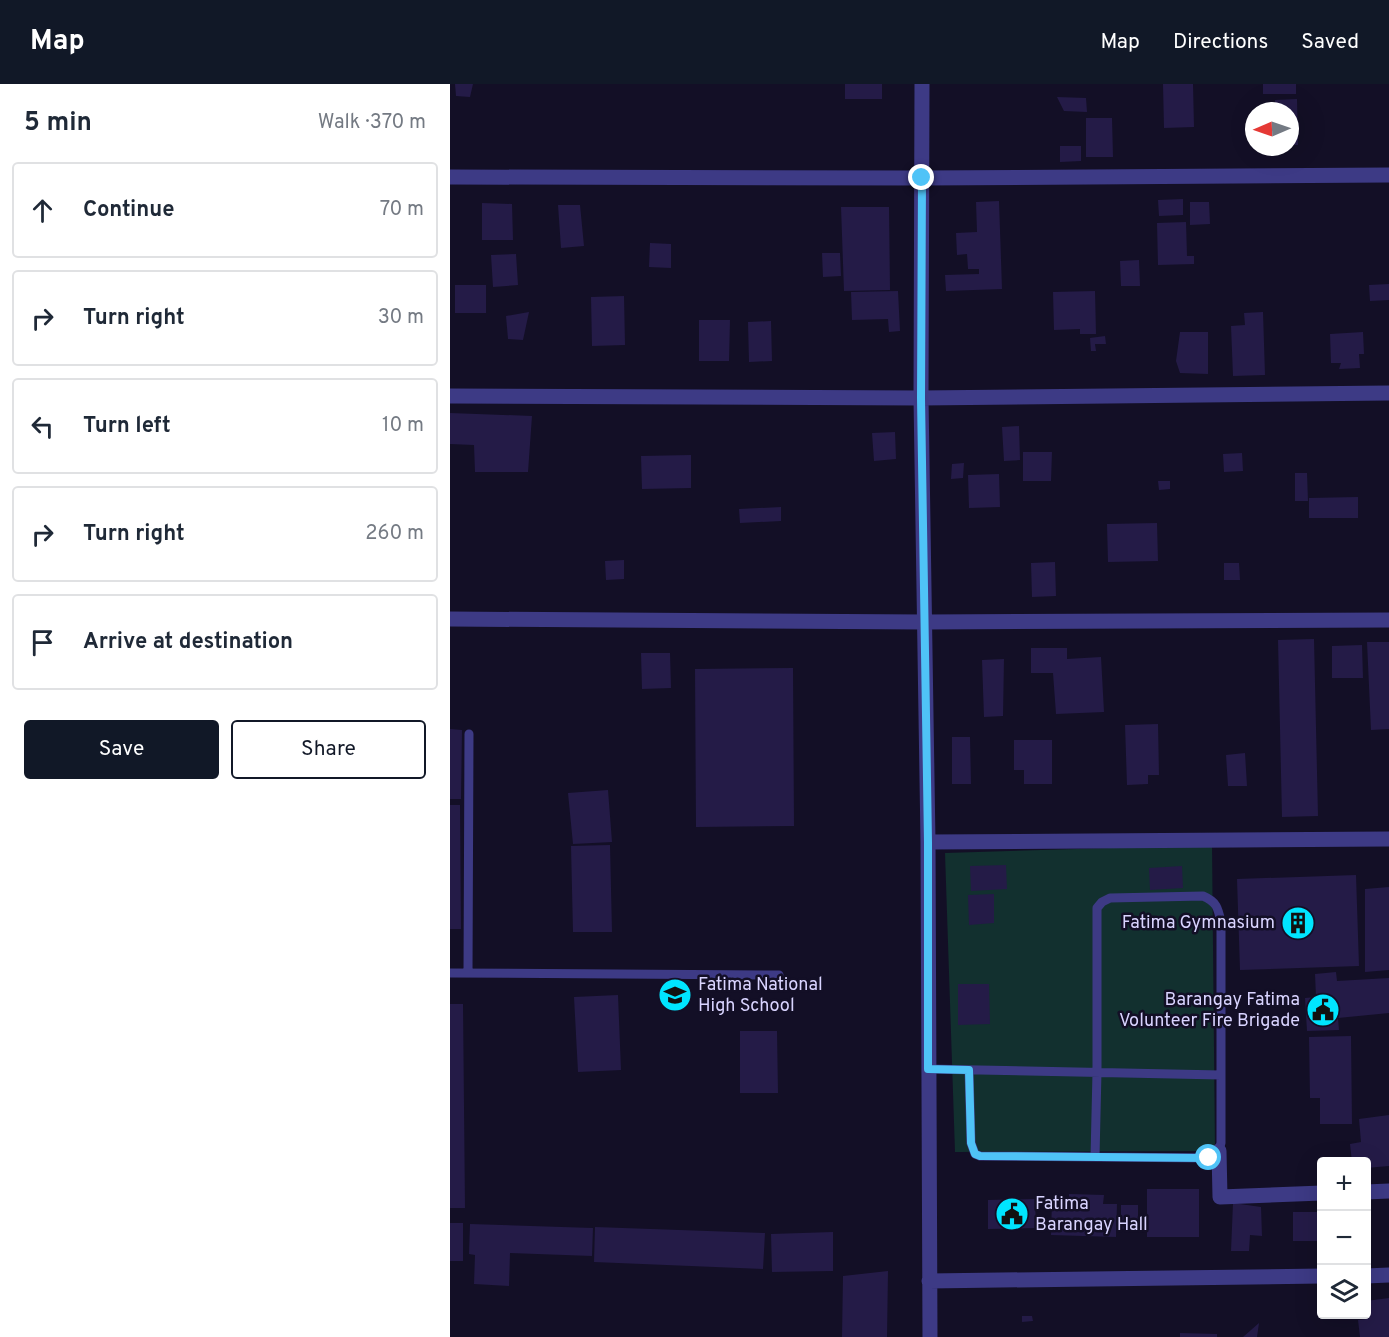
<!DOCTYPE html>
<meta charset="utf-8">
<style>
:root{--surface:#fff;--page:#f6f6f7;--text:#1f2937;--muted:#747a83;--line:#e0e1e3;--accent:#111827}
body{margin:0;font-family:Overpass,sans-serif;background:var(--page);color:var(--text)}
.controls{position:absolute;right:18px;bottom:18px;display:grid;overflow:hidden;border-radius:6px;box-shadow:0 6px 24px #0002}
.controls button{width:54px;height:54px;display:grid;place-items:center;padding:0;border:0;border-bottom:2px solid var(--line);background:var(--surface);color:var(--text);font:30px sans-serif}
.compass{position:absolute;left:795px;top:18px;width:54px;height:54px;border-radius:50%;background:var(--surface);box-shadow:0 6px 24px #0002;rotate:268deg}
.stop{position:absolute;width:18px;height:18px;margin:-14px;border:4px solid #4fc3f7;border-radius:50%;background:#fff}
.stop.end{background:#4fc3f7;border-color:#fff;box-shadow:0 2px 6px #0008}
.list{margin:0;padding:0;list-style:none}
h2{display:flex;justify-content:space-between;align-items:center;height:78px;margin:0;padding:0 24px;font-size:26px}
h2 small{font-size:20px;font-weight:400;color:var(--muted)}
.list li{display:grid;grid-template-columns:39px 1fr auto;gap:18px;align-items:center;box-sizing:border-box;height:96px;margin:0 12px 12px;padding:0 12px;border:2px solid var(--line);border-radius:6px}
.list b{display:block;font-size:22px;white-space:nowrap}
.list em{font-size:20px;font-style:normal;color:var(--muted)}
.actions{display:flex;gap:12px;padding:18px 24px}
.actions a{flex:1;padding:14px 0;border:2px solid var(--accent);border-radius:6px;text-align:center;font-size:21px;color:var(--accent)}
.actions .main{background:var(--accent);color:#fff}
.icon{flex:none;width:33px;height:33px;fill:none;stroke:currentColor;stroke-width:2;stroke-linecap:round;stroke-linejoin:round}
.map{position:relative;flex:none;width:939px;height:1253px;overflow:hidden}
header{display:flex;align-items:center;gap:36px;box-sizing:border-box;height:84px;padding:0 30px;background:var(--accent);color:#fff}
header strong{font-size:28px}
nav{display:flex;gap:33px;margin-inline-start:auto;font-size:21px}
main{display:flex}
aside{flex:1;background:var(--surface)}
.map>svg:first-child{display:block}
</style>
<header>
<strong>Map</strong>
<nav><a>Map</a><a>Directions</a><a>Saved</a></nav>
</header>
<main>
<aside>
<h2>5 min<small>Walk · 370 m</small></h2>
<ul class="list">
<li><svg class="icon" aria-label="ahead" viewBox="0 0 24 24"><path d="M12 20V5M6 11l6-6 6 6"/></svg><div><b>Continue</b></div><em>70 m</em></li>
<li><svg class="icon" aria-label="right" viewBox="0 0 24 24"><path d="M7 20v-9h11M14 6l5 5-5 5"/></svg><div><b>Turn right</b></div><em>30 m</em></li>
<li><svg class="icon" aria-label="left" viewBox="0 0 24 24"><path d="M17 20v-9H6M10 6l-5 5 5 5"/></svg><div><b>Turn left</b></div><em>10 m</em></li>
<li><svg class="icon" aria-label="right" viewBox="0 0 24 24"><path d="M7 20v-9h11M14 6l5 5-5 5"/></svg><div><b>Turn right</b></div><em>260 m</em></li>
<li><svg class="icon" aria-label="arrive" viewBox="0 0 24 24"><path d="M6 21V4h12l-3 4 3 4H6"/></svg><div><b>Arrive at destination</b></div></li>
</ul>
<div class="actions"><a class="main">Save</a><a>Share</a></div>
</aside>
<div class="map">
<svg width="939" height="1253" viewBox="0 0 939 1253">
<rect width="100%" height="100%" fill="#130f26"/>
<!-- green -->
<path fill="#12302f" d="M762 761 765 1067 505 1068 495 769Z"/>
<!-- building -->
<path fill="#241b47" d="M5 0H23L20 13 6 12Z
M395 0H432V15H395Z
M713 0H743L744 43 714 44Z
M813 0H846V10H813Z
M607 13 636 14 637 28 614 27Z
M847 15 848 61H840V27H825V16Z
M636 34H662L663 73H636Z
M610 62H631V77L610 78Z
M733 115V131L709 132 708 116Z
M549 117 552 205 496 207 495 191 529 190V185H518L517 170 507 171 506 149 527 148 526 118Z
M740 118H759L760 140 740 141Z
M32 119 62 120 63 156H32Z
M108 121H130L134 162 111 164Z
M391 123H439L440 206 394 207Z
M736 138 737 172H744V180L708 181 707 139Z
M200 159 221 160V184L199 183Z
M372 169H390L391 192 373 193Z
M66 170 68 201 43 203 41 171Z
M689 176 690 202H671L670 177Z
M939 200V216L920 217 919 201Z
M5 201H36V229H5Z
M448 207 450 247 439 248 438 235 402 236 401 208Z
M645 207 646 250H630V245L604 246 603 208Z
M174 212 175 261 142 262 141 213Z
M79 228 73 256 58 255 56 232Z
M813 228 815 291 783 292 781 242 795 241 794 229Z
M249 236H280L279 277H249Z
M321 237 322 277 299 278 298 238Z
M730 248H758V290L730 289 726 277Z
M913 248 914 270H909L910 284 889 285 891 279H881L880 250Z
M655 252 656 260H645L646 267H641L640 254Z
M0 329 82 332 78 388H25L24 361 0 360Z
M569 342 570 376 554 377 552 343Z
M445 348 446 375 424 377 422 349Z
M573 368H602L601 397H573Z
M792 369 793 387 774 388 773 370Z
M241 371V404L192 405 191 372Z
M514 379 513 394 501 395 502 380Z
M845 389H857L858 417H845Z
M549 390 550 423 519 424 518 391Z
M708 397H720V405L709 406Z
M908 413V434H859V414Z
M331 423V437L290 439 289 425Z
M707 439 708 477 658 478 657 440Z
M174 476V495L156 496 155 477Z
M605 478 606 512 582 513 581 479Z
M774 479H789L790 496H774Z
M864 555 868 732 832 733 828 556Z
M917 558H939V645L921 646Z
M912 561 913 594H882V562Z
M581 564H617V575L651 573 654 628 606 630 603 589H581Z
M191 569H220L221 604 192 605Z
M554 575 553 632 534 633 532 576Z
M343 584 344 742 246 743 245 585Z
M708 640 709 691H698V700L677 701 675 641Z
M0 645 12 646 11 715H0Z
M502 653H520L521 700H502Z
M564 656H602V700H574V686H564Z
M795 669 797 702H778L776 671Z
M158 706 162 758 123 760 118 709Z
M0 721H10L11 845H0Z
M160 761 162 848H123L121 762Z
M556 781 557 805 521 807 520 782Z
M732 782 733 804 700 806 699 784Z
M906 791 909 882 790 886 787 795Z
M939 803V886L915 888V805Z
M544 810V839L519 841 518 811Z
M886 888 887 897 939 894V929L888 934 889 946 857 947 855 914 866 913 865 890Z
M508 900H539L540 940 508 941Z
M168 911 171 986 128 988 124 913Z
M0 920H13L15 1124H0Z
M290 947H327L328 1009H290Z
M901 952 902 1040H870V1014H860L859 953Z
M939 1031V1082L916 1084V1078H902L900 1060 911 1058 909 1035Z
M697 1105H749V1153H697Z
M619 1110 654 1111 653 1120H667L666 1153 601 1151 602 1116H619Z
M585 1115 586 1144 538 1145V1116Z
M783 1119 811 1123 812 1152 800 1151 799 1167H781Z
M671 1121H688V1144L671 1145Z
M843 1128H872V1157H843Z
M0 1139H13V1177H0Z
M20 1140 143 1144 142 1172 60 1169 59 1202 24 1200 25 1171 19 1170Z
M145 1143 315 1149 313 1185 144 1178Z
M383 1148V1187L322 1188 321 1150Z
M438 1187 437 1253H392L393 1192Z
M939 1214V1253H910L908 1236 917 1235 916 1217Z
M572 1232H582L583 1237 572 1238Z
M809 1239 807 1253H793Z
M730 1249 767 1250V1253H730Z"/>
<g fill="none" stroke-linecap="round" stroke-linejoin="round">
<!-- service -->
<path stroke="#3d3a85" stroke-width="9" d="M0 889 329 891
M18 889 19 650
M478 985 771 991
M519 986 521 1059 525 1070 530 1072 758 1074C767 1070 769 1067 771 1059V838C768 824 767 818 753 812L660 814 652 818 647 824V988L645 1073"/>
<!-- minor -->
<path stroke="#3d3a85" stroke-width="15" d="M472 0 471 314 478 758 480 1253
M0 93 472 94 939 91
M0 312 471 314 939 309
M0 535 475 538 939 536
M478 758 939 755
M769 1067 770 1113 872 1109
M916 1108 939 1107
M916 1192 939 1191
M479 1197 872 1192"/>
</g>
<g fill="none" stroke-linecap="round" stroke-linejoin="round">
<!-- route -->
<path stroke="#4fc3f7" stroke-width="8" d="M472 94 471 314 478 758V985L519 986 521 1059 525 1070 530 1072 759 1074"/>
</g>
<!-- icons -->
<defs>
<g id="building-disc" transform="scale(1.725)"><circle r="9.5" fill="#00e5ff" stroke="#130f26"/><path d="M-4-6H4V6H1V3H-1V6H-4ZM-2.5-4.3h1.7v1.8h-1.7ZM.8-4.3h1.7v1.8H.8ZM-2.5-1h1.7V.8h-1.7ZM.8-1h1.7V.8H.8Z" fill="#111"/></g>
<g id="school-disc" transform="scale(1.725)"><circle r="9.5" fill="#00e5ff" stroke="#130f26"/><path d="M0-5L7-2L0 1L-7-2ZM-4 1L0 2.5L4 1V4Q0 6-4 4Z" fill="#111"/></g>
<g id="civic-disc" transform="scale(1.725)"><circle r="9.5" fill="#00e5ff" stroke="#130f26"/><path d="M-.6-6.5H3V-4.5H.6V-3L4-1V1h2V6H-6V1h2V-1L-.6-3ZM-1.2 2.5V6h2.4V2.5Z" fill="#111"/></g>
</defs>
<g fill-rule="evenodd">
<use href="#building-disc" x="848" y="839"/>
<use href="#school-disc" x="225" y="911"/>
<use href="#civic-disc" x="873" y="926"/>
<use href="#civic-disc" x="562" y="1130"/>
</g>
<g text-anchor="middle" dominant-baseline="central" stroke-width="5" stroke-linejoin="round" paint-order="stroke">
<!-- poi labels -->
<g font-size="18" fill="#d9d4ff" stroke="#130f26" text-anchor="end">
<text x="825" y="839">Fatima Gymnasium</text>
<text x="248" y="901" text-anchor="start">Fatima National<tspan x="248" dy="21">High School</tspan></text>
<text x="850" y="916">Barangay Fatima<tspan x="850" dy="21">Volunteer Fire Brigade</tspan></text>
<text x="585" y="1120" text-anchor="start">Fatima<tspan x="585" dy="21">Barangay Hall</tspan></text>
</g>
</g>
</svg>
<div class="controls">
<button>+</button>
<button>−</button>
<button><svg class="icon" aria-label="layers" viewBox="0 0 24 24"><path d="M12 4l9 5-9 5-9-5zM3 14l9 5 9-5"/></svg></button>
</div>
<svg class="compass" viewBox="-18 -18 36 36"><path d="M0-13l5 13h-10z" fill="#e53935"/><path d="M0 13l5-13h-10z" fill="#747a83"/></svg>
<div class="stop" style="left:759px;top:1074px"></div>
<div class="stop end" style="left:472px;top:94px"></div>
</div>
</main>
